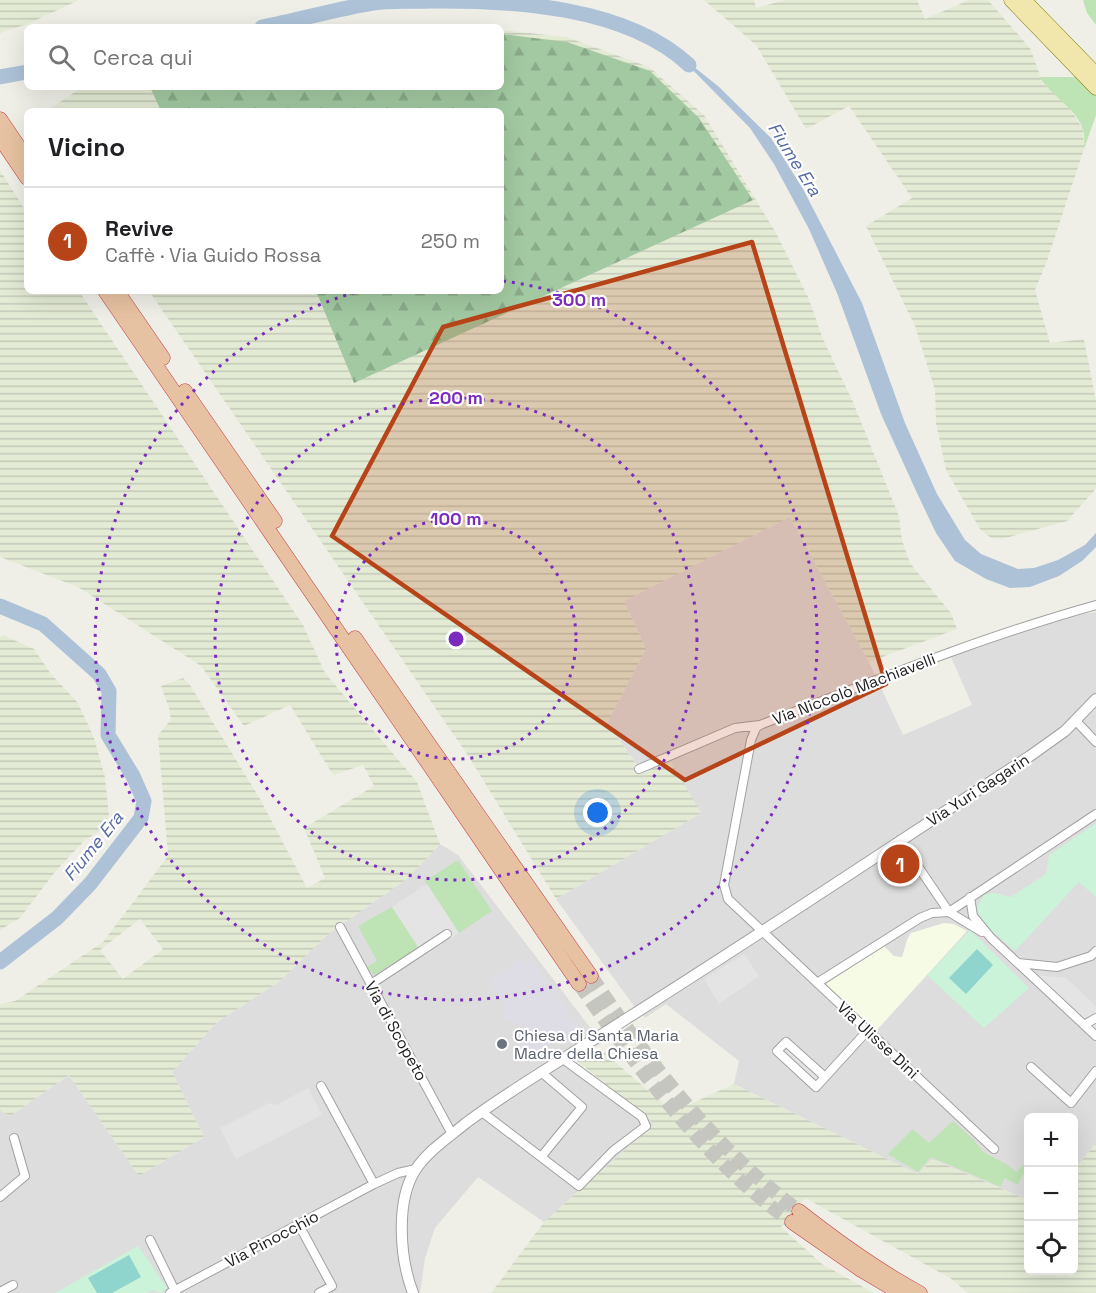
<!DOCTYPE html>
<html lang="it">
<meta charset="utf-8">
<style>
:root{--surface:#fff;--page:#f2f2f2;--text:#202124;--muted:#757577;--line:#e0e0e0;--accent:#b74418}
body{margin:0;font-family:"Space Grotesk",sans-serif;background:var(--page);color:var(--text)}
.controls{position:absolute;right:18px;bottom:18px;display:grid;overflow:hidden;border-radius:9px;box-shadow:0 6px 24px #0002}
.controls button{width:54px;height:54px;display:grid;place-items:center;padding:0;border:0;border-bottom:2px solid var(--line);background:var(--surface);color:var(--text);font:30px sans-serif}
.you{position:absolute;left:598px;top:813px;width:21px;height:21px;margin:-15px;border:4px solid #fff;border-radius:50%;background:#1a73e8;box-shadow:0 0 0 9px #1a73e833}
.badge{display:grid;place-items:center;width:39px;height:39px;border-radius:50%;background:var(--accent);color:#fff;font-size:20px;font-weight:700}
.pin{position:absolute;translate:-50% -50%;border:3px solid #fff;box-shadow:0 2px 6px #0006}
.list{margin:0;padding:0;list-style:none}
h2{display:flex;justify-content:space-between;align-items:center;height:78px;margin:0;padding:0 24px;font-size:26px}
h2 small{font-size:20px;font-weight:400;color:var(--muted)}
.list li{display:grid;grid-template-columns:39px 1fr auto;gap:18px;align-items:center;box-sizing:border-box;height:108px;padding:0 24px;border-top:2px solid var(--line)}
.list b{display:block;font-size:22px;white-space:nowrap}
.list p{margin:0;font-size:20px;white-space:nowrap;color:var(--muted)}
.list em{font-size:20px;font-style:normal;color:var(--muted)}
.icon{flex:none;width:33px;height:33px;fill:none;stroke:currentColor;stroke-width:2;stroke-linecap:round;stroke-linejoin:round}
.map{position:relative;flex:none;width:1096px;height:1293px;overflow:hidden}
.search{position:absolute;background:var(--surface);box-shadow:0 6px 24px #0002;left:24px;top:24px;width:480px;height:66px;display:flex;align-items:center;gap:15px;box-sizing:border-box;padding:0 21px;border-radius:9px;color:var(--muted);font-size:22px}
.panel{position:absolute;background:var(--surface);box-shadow:0 6px 24px #0002;left:24px;top:108px;width:480px;height:186px;border-radius:9px}
.map>svg:first-child{display:block}
</style>
<div class="map">
<svg width="1096" height="1293" viewBox="0 0 1096 1293">
<defs>
<pattern id="farmland-rules" width="6" height="5" patternUnits="userSpaceOnUse" patternTransform="scale(1.5)"><rect width="6" height="5" fill="#e4ebd5"/><path d="M0 2.5h6" fill="none" stroke="#c3c9b7"/></pattern>
<pattern id="forest-firs" width="22" height="20" patternUnits="userSpaceOnUse" patternTransform="scale(1.5)"><rect width="22" height="20" fill="#a2c9a1"/><path d="M5 1l3.5 6h-7zM16 11l3.5 6h-7z" fill="#8bac8a"/></pattern>
</defs>
<rect width="100%" height="100%" fill="#efefe8"/>
<!-- residential -->
<path fill="#dedddd" d="M790 517 869 662 903 735 972 705 951 657 1062 618 1096 612V1143L1074 1170V1118H1028V1200L932 1159 918 1174 734 1084 739 1061 666 1004 645 1018 634 1006 556 899 701 813 637 765 607 723 646 649 624 601Z
M440 844 458 855 602 1043 572 1059 654 1124 544 1222 478 1177 435 1228 425 1258 420 1293H0V1110L10 1116 69 1075 139 1176 204 1137 172 1072 216 1023 280 981 327 935 408 878Z"/>
<!-- education -->
<path fill="#f5fbe4" d="M944 923 954 924 967 931 876 1031 826 984 884 946 894 956 902 957 907 940 911 933Z"/>
<!-- farmland -->
<path fill="url(#farmland-rules)" fill-rule="evenodd" d="M0 0H79L30 23 0 33Z
M704 0H754L756 8 785 0H917L925 19 969 0H988L1030 48 1043 83 1068 106 1083 129 1084 149 1047 261 1035 290 1050 343 1084 339 1096 401V486L1094 491 1067 521 1002 539 991 538 980 529 946 470 936 423 935 390 915 326 866 226 912 198 849 106 806 129 756 45Z
M501 30 567 37 649 67 704 115 776 233 808 297 823 339 853 402 899 516 902 540 910 563 951 613 957 629 869 662 790 517 624 601 646 649 607 723 637 765 672 763 701 813 556 899 469 757 149 291H501V111H47L82 87H501Z
M0 170 27 213V291H79L303 625 325 673 417 782 440 844 408 878 327 935 280 981 216 1023 172 1072 204 1137 139 1176 69 1075 10 1116 0 1110V1004L15 1001 103 942 168 856 158 735 171 720 169 708 161 686 183 678 190 685 259 797 307 888 325 878 304 828 374 786 363 765 333 775 290 705 244 726 201 666 78 587 0 557ZM140 919 163 949 123 979 100 950Z
M3 635 34 649 51 674 78 703 94 738 105 777 109 816 101 830 84 841 54 873 20 918 0 930V637Z
M600 1049 673 1112 734 1084 918 1174 932 1159 1028 1200V1270H1074V1170L1096 1143V1293H968L950 1278 805 1198 781 1227 822 1264 874 1293H491L544 1222 654 1124 576 1060Z"/>
<!-- grass -->
<path fill="#bee3b4" d="M1083 0H1096V25L1087 13Z
M1096 72V115L1084 149C1084 143 1085 136 1083 130 1076 107 1051 97 1040 77H1076Z
M458 860 492 911 459 933 425 881Z
M392 907 419 948 374 975 366 967 377 961 358 926Z
M953 1121 974 1140 983 1152 1008 1165 1016 1172 1028 1160V1176L1022 1175 1018 1185 1004 1178 1001 1187 931 1157 918 1172 888 1154 913 1129 929 1143Z"/>
<!-- forest -->
<path fill="url(#forest-firs)" d="M501 34 567 42 650 71 699 118 753 200 354 383 316 291H501V111H161L150 87H501Z"/>
<!-- park -->
<path fill="#caf3d9" d="M1096 823V897L1079 882 1015 951 980 921 977 907 984 895 995 893 1011 897 1046 874 1049 855Z
M970 930 1029 988 984 1028 927 975Z
M138 1246 167 1288 161 1293 153 1290 147 1293H55Z"/>
<!-- pitch -->
<path fill="#8fd4cd" d="M977 949 993 965 966 994 949 978Z
M129 1255 141 1277 112 1293H97L88 1278Z"/>
<!-- parking -->
<path fill="#e4e4e4" d="M427 884 459 933 424 956 392 907Z
M744 954 759 976 719 1004 704 979Z
M1035 975 1066 978 1096 1006V1030Z
M786 1038 824 1074 812 1087 774 1050Z
M308 1088 322 1115 236 1159 220 1128 269 1103 276 1105Z"/>
<!-- plaza -->
<path fill="#dedce5" d="M522 959 526 964 531 961 569 1012 564 1016 580 1027 572 1032 575 1036 570 1039 562 1037 528 1058 516 1056 520 1042 525 1034V1030L520 1024 501 1019 504 1004 489 981Z"/>
<!-- water -->
<path fill="#adc2d7" d="M674 51 718 86 771 138 803 189 862 303 905 423 937 494 965 540 981 554 1018 569 1034 568 1058 560 1085 545 1096 533V547L1082 561 1059 576 1030 587 1010 588 986 579 955 561 936 533 917 493 881 414 837 293 809 229 774 164 750 128Z"/>
<g fill="none" stroke-linecap="round" stroke-linejoin="round">
<!-- river -->
<path stroke="#adc2d7" stroke-width="15" d="M262 27C299 20 336 9 373 3 391 0 410 2 428 1 511 0 626 6 689 65
M0 77 27 72
M0 606 43 624 99 674 109 691 108 735 133 776 144 801 141 818 90 884 57 918 0 962"/>
<!-- trunk-tunnel -->
<path stroke="#c6c6c0" stroke-width="14" stroke-dasharray="14 7" stroke-linecap="butt" d="M591 976C649 1063 714 1148 799 1211
M579 984C640 1070 705 1161 792 1222"/>
<!-- minor casing -->
<g stroke="#a1a1a1" stroke-width="10">
<path id="minor" d="M1076 721 1096 742
M639 769 735 728 760 725
M900 840 949 912 982 932
M970 897 973 916 991 938 1096 1036
M340 927 452 1134
M1018 963 1057 967 1091 956 1096 951
M817 983 920 918 932 913 949 912 1096 814
M371 984 447 934
M1084 1025 1096 1018
M1031 1067 1071 1103 1096 1071
M541 1072 582 1107 541 1157
M825 1077 786 1042 777 1051 816 1087 868 1030
M321 1086 374 1184
M482 1112 579 1186 613 1151 646 1126 642 1117 563 1059
M994 1149 728 899 724 885 751 740 756 728 760 725C871 682 981 637 1096 605
M0 1197 25 1176 14 1138
M299 1225 332 1286 319 1293
M150 1240 176 1293
M0 1292 13 1285
M170 1293 374 1184 398 1173 416 1169"/>
</g>
<!-- tertiary casing -->
<g stroke="#a1a1a1" stroke-width="12">
<path id="tertiary" d="M413 1293C400 1259 395 1201 416 1169 428 1151 449 1137 466 1123 517 1085 572 1054 626 1019 762 933 895 844 1030 756L1065 731 1096 699"/>
</g>
<!-- primary casing -->
<g stroke="#898312" stroke-width="15">
<path id="primary" d="M1011 0 1096 88
M1024 0 1096 74"/>
</g>
<!-- trunk casing -->
<g stroke="#c63c45" stroke-width="15">
<path id="trunk" d="M0 119 27 159
M0 138 27 178
M105 291 579 984
M117 291 163 358
M185 391 275 521
M355 638 591 976
M799 1211C837 1241 877 1270 920 1293
M792 1222 861 1270 900 1293"/>
</g>
<!-- minor -->
<use href="#minor" stroke="#fff" stroke-width="8"/>
<!-- tertiary -->
<use href="#tertiary" stroke="#fff" stroke-width="10"/>
<!-- primary -->
<use href="#primary" stroke="#f1e6ab" stroke-width="14"/>
<!-- trunk -->
<use href="#trunk" stroke="#e7c2a2" stroke-width="14"/>
</g>
<!-- marked area -->
<path fill="#b74418" fill-opacity="0.2" stroke="#b74418" stroke-width="4.5" stroke-linejoin="round" d="M752 242 886 684 685 780 332 536 443 327Z"/>
<!-- distance rings -->
<g fill="none" stroke="#7b2cbf" stroke-width="3" stroke-dasharray="3 6">
<circle cx="456" cy="639" r="120"/>
<circle cx="456" cy="639" r="241"/>
<path d="M503 281A361 361 0 1 1 360 291"/>
</g>
<!-- markers -->
<circle fill="#6b7280" stroke="#fff" stroke-width="2" cx="502" cy="1044" r="6"/>
<g text-anchor="middle" dominant-baseline="central" stroke-width="4.5" stroke-linejoin="round" paint-order="stroke">
<!-- street labels -->
<g font-size="16" fill="#202020" stroke="#fff">
<text transform="translate(854 689) rotate(-21)">Via Niccolò Machiavelli</text>
<text transform="translate(978 790) rotate(-33)">Via Yuri Gagarin</text>
<text transform="translate(396 1031) rotate(61)">Via di Scopeto</text>
<text transform="translate(878 1040) rotate(43)">Via Ulisse Dini</text>
<text transform="translate(272 1239) rotate(-28)">Via Pinocchio</text>
</g>
<!-- worship labels -->
<g font-size="16" fill="#5b616d" stroke="#fff" text-anchor="start">
<text x="514" y="1035">Chiesa di Santa Maria<tspan x="514" dy="18">Madre della Chiesa</tspan></text>
</g>
<!-- water labels -->
<g font-size="18" font-style="italic" fill="#5769a5" stroke="#fff">
<text transform="translate(795 159) rotate(58)">Fiume Era</text>
<text transform="translate(93 846) rotate(-51)">Fiume Era</text>
</g>
</g>
<circle cx="456" cy="639" r="9" fill="#7b2cbf" stroke="#fff" stroke-width="3"/>
<g font-size="18" text-anchor="middle" font-weight="bold" fill="#7b2cbf" stroke="#fff" stroke-width="4.5" stroke-linejoin="round" paint-order="stroke">
<text x="579" y="306">300 m</text>
<text x="456" y="404">200 m</text>
<text x="456" y="525">100 m</text>
</g>
</svg>
<div class="controls">
<button>+</button>
<button>−</button>
<button><svg class="icon" aria-label="locate" viewBox="0 0 24 24"><circle cx="12" cy="12" r="6"/><path d="M12 2v4M12 18v4M2 12h4M18 12h4"/></svg></button>
</div>
<div class="you"></div>
<div class="pin badge" style="left:900px;top:864px">1</div>
<div class="search"><svg class="icon" aria-label="search" viewBox="0 0 24 24"><circle cx="10" cy="10" r="6"/><path d="M15 15l6 6"/></svg>Cerca qui</div>
<section class="panel">
<h2>Vicino<small></small></h2>
<ul class="list">
<li><span class="badge">1</span><div><b>Revive</b><p>Caffè · Via Guido Rossa</p></div><em>250 m</em></li>
</ul>
</section>
</div>
